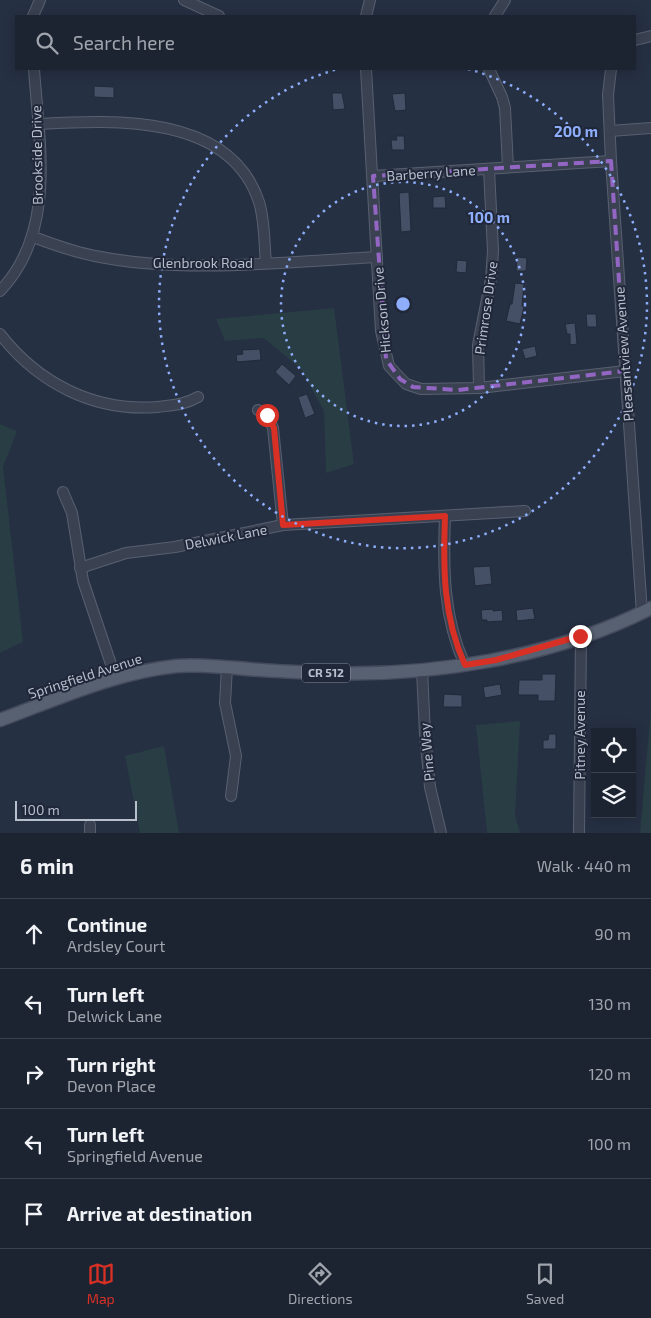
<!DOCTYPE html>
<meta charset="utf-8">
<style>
body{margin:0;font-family:"Exo 2",sans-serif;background:#252c3a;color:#f1f3f6}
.controls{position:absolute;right:15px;bottom:15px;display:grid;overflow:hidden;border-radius:0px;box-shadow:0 2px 12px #0003}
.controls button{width:45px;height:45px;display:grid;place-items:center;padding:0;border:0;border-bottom:1px solid #3a414d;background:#1c2432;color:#f1f3f6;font:25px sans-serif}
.scale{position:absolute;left:15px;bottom:12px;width:122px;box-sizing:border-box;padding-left:5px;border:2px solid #b7becc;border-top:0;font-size:14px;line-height:18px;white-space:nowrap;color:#b7becc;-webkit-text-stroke:4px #1f2738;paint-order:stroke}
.stop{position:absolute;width:15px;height:15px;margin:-11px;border:4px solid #d93025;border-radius:50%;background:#fff}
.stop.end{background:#d93025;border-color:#fff;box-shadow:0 1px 5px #0008}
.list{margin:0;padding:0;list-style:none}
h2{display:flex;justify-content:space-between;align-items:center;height:65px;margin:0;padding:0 20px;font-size:21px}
h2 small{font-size:16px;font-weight:400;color:#a0a4ac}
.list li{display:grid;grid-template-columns:32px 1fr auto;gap:15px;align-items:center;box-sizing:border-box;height:70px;padding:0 20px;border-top:1px solid #3a414d}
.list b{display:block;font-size:19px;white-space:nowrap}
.list p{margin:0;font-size:16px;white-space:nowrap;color:#a0a4ac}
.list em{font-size:16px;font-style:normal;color:#a0a4ac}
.icon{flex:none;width:28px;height:28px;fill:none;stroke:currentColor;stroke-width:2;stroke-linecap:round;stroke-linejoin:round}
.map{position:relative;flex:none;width:651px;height:833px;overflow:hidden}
.search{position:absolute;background:#1c2432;box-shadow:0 2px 12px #0003;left:15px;right:15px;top:15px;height:55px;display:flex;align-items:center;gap:12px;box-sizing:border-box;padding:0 18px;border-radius:0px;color:#a0a4ac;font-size:19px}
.sheet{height:415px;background:#1c2432}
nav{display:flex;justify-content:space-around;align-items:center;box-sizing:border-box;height:70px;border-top:1px solid #3a414d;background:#1c2432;font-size:14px;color:#a0a4ac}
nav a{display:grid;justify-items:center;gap:2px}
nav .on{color:#d93025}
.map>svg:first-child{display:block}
.green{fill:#283e44}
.building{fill:#454f65;stroke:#21293a}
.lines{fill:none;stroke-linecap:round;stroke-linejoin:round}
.minor-casing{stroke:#586070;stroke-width:12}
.major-casing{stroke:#444b5c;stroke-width:15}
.minor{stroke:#3a4252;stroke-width:10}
.major{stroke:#586172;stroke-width:12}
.route{stroke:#d93025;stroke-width:6}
.marked{fill:none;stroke:#9366c4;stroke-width:4;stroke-dasharray:10 6;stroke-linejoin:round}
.ring{fill:none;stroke:#8eaefb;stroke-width:2.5;stroke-dasharray:2.5 5}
.labels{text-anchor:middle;stroke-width:4;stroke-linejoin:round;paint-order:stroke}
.shield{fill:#1f2738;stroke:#8991a0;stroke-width:1}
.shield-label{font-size:12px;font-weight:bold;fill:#b7becc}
.street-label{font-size:14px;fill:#b7becc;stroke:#1f2738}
.centre{fill:#8eaefb;stroke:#1f2738;stroke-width:2.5}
.ring-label{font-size:15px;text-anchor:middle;font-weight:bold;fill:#8eaefb;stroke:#1f2738;stroke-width:4;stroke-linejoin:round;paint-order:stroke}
</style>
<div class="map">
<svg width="651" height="833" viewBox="0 0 651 833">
<rect width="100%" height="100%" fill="#263043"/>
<!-- green -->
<g class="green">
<polygon points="334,308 354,464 326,473 324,411 301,369 264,338 225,341 216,319"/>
<polygon points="0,424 17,431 3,467 23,642 0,653"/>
<polygon points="651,709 651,833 629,833 640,833"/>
<polygon points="520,721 515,815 520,833 487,833 476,725"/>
<polygon points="164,746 179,833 140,833 125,756"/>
</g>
<!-- building -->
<g class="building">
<polygon points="94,86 114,87 114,98 94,97"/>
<polygon points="332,93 342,93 345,109 333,110"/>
<polygon points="405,93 406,110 395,111 392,94"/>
<polygon points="396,136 404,136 405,150 392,150 391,140 397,140"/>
<polygon points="409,192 411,231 401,232 399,193"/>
<polygon points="445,196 446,208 433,208 433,197"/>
<polygon points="517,257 527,258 526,271 516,271"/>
<polygon points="457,260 467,261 466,273 456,272"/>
<polygon points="515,283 524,284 522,306 524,307 520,324 506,321 510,304 512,304"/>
<polygon points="586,314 596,314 597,327 587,327"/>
<polygon points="575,323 577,344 570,345 570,334 567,334 565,324"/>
<polygon points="535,346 537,356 525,359 522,349"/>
<polygon points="260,349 261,360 237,362 236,355 243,354 242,350"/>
<polygon points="282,364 296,376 289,385 275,372"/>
<polygon points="307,394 315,414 305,418 298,397"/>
<polygon points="490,566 492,584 475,586 473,567"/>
<polygon points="533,608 535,619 517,621 516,610"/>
<polygon points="493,609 493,611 502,610 503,621 487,622 487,620 482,620 481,610"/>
<polygon points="542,674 556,674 555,701 538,701 538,695 518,695 519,680 542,680"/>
<polygon points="500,684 502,695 485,698 483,687"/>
<polygon points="444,694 462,695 462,707 443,707"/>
<polygon points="549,734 556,734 556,749 543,749 543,740 548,740"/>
</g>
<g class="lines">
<!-- minor casing -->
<g class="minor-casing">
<g id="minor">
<polyline points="184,0 219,16"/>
<polyline points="33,16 40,0"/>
<polyline points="366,16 370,0"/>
<polyline points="495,16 505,0"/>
<polyline points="635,40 651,36"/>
<polyline points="366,69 381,331 389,366 406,384 421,389 479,388 625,371"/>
<polyline points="489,69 502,97 505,108 508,167"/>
<polyline points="611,69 608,95 611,161 642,613"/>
<path d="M38,124C113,120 230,113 259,202C265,221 264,243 266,263"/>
<polyline points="610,131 651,128"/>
<polyline points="373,176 611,161"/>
<path d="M33,237C53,244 73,252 95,256C183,274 287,262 377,257"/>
<path d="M0,291C57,232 39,143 34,69"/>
<path d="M0,334C38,383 94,412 157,407C173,405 184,405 198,397"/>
<polyline points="479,388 478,345 491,279 493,251 489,169"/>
<polyline points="258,410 267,415 273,428 283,525"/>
<polyline points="63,492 72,513 83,581 116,679"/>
<path d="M445,516C443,568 443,617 465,665"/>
<polyline points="80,568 126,553 175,547 283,525 525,511"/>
<polyline points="227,667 225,703 236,756 231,796"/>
<polyline points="422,670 425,734 430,787 441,833"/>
<polyline points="90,825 90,833"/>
<polyline points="579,833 581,636"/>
</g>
</g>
<!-- major casing -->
<g class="major-casing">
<path id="major" d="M0,720C57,699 116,672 177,666C197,664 217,667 237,668C265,671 292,672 320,673C430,677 553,658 651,608"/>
</g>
<!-- minor -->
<use href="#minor" class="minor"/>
<!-- major -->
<use href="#major" class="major"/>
</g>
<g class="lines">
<!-- route -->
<path class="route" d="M267,415L274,428L283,525L445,516C443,568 443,617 465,665L496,660L580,636"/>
</g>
<!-- marked area -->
<path class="marked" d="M611,161L625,371L458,390L413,387L400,379L386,359L373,176Z"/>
<!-- distance rings -->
<g class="ring">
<circle cx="403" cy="304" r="122"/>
<path d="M468 69A244 244 0 1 1 338 69"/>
</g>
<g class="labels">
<!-- shield labels -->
<rect class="shield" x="302" y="663.5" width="48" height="19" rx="4"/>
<g class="shield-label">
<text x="326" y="677">CR 512</text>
</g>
<!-- street labels -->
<g class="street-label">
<text transform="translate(37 155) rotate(-91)" y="5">Brookside Drive</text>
<text transform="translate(431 173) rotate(-4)" y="5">Barberry Lane</text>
<text x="203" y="268">Glenbrook Road</text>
<text transform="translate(486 308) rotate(-82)" y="5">Primrose Drive</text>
<text transform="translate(382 310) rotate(-95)" y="5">Hickson Drive</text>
<text transform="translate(624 354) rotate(-94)" y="5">Pleasantview Avenue</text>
<text transform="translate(226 537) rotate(-11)" y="5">Delwick Lane</text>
<text transform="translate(85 676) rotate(-18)" y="5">Springfield Avenue</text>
<text transform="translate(580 735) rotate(-90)" y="5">Pitney Avenue</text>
<text transform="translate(427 752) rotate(-95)" y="5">Pine Way</text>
</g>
</g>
<circle cx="403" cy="304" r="8" class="centre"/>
<g class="ring-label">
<text x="576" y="137">200 m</text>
<text x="489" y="223">100 m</text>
</g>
</svg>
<div class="controls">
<button><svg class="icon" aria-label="locate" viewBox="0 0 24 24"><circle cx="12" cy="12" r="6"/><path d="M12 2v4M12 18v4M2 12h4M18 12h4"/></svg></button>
<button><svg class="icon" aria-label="layers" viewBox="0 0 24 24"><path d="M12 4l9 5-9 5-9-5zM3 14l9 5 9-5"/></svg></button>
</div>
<div class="scale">100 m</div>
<div class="stop" style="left:267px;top:415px"></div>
<div class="stop end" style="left:580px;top:636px"></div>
<div class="search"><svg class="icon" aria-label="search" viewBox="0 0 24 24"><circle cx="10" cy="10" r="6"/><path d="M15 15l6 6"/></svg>Search here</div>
</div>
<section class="sheet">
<h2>6 min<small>Walk · 440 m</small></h2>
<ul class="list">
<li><svg class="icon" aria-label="ahead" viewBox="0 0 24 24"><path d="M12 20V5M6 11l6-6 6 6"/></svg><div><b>Continue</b><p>Ardsley Court</p></div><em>90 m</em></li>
<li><svg class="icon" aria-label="left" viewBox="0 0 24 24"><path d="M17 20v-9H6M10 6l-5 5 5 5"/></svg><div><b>Turn left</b><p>Delwick Lane</p></div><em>130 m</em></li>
<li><svg class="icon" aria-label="right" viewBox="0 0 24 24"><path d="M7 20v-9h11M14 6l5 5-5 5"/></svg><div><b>Turn right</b><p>Devon Place</p></div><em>120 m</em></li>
<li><svg class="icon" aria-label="left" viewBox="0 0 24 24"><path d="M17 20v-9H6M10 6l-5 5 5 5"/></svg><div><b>Turn left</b><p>Springfield Avenue</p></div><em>100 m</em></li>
<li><svg class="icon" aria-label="arrive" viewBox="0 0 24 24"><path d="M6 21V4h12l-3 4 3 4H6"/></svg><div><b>Arrive at destination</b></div></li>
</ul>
</section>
<nav>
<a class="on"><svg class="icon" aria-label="map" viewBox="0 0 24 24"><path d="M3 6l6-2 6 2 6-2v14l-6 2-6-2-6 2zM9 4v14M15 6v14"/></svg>Map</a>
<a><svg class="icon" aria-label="directions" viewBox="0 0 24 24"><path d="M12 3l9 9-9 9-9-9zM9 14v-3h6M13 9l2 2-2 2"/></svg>Directions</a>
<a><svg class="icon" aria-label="saved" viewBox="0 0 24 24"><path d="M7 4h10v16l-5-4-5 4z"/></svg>Saved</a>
</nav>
